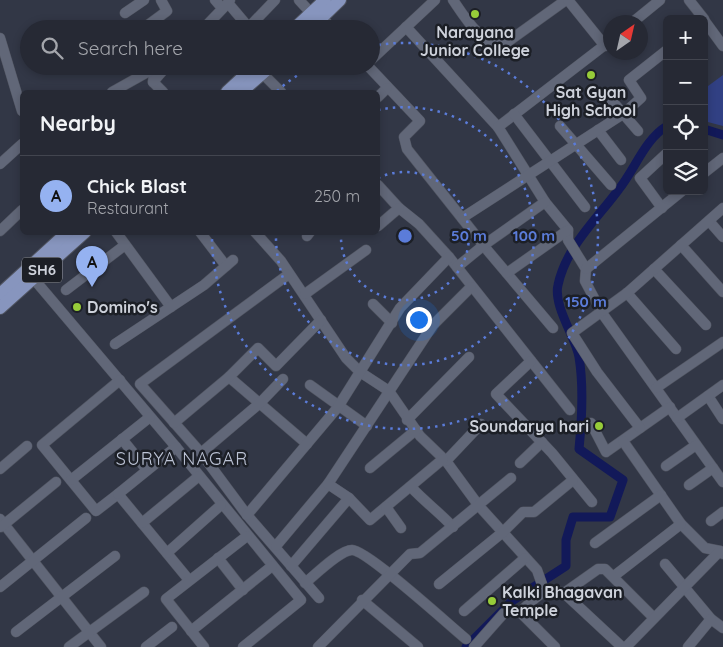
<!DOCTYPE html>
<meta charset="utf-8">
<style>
body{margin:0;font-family:Quicksand,sans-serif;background:#323540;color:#f1f3f6}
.controls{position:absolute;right:15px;top:15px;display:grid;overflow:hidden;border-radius:8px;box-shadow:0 2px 8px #0003}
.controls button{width:45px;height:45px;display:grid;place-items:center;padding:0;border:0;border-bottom:1px solid #42454f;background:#262934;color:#f1f3f6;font:25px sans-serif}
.compass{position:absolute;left:603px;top:15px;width:45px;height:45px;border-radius:50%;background:#262934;box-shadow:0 2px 8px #0003;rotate:34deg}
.you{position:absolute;left:418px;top:319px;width:18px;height:18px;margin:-12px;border:4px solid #fff;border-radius:50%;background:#1a73e8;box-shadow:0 0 0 8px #1a73e833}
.badge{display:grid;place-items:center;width:32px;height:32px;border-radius:50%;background:#95b2f1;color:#111;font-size:16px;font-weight:700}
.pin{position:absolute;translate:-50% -41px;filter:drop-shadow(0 1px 2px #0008)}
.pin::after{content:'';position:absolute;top:26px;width:18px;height:15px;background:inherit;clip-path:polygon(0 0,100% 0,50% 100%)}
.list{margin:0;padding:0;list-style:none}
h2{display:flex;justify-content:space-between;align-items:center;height:65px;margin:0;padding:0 20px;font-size:21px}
h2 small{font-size:16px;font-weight:400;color:#a4a6ac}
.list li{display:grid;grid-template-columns:32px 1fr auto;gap:15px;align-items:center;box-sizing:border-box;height:80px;padding:0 20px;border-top:1px solid #42454f}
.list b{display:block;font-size:19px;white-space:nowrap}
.list p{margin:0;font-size:16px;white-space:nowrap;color:#a4a6ac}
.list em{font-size:16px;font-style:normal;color:#a4a6ac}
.icon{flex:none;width:28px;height:28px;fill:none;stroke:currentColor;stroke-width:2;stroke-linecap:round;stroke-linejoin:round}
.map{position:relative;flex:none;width:723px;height:647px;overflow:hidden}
.search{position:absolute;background:#262934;box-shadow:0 2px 8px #0003;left:20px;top:20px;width:360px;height:55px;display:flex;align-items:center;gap:12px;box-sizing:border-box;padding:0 18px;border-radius:28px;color:#a4a6ac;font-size:19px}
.panel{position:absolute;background:#262934;box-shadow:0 2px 8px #0003;left:20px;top:90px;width:360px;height:145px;border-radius:8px}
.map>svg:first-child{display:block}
.green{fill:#314083}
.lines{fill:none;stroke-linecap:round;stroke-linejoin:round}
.canal{stroke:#121959;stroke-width:9}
.minor-casing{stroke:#505460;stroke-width:11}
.primary-casing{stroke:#505460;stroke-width:14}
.minor{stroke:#616778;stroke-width:10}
.primary{stroke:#8795be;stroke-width:12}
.ring{fill:none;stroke:#5b7cd9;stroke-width:2.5;stroke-dasharray:2.5 5}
.poi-dot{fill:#97cc39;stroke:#1c1f26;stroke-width:2}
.labels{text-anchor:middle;stroke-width:5;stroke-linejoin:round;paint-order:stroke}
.shield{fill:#1c1f26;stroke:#999ca5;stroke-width:1}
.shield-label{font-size:15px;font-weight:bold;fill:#ced2db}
.poi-label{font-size:16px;font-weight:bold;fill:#ced2db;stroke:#1c1f26}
.neighbourhood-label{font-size:18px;letter-spacing:1px;fill:#bcc3d5;stroke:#1c1f26}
.centre{fill:#5b7cd9;stroke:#1c1f26;stroke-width:2.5}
.ring-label{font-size:15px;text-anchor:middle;font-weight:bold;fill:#5b7cd9;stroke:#1c1f26;stroke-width:5;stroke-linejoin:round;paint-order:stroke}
</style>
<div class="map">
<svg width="723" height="647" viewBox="0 0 723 647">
<rect width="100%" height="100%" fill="#323746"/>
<!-- green -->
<polygon class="green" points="723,75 723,126 704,121 704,89"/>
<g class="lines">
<!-- canal -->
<g class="canal">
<polyline points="704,129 723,135"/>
<path d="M466,647L512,601L566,566V540L573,517H610L623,480L579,449C582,419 584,387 579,357C576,338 553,306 558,285C566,247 597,219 619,189C635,169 645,139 667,126"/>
</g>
<!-- minor casing -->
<g class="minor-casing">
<g id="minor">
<polyline points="215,0 222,8"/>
<polyline points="230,0 228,3 250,29"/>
<polyline points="299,0 311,13"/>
<path d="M453,0C464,16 483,49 506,43L566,0"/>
<polyline points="568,0 605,46"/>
<polyline points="689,0 704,19"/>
<polyline points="125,13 144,0"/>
<polyline points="322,17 332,29"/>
<polyline points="704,20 723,46"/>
<polyline points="633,22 660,0"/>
<polyline points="250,26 275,0"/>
<polyline points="406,27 498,127"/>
<polyline points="148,29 148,25 167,11 161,0"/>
<polyline points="203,29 228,3"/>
<polyline points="0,38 22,111"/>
<polyline points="610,41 498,127 545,202 568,230 568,240 586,269 585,281 602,313 723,482"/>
<polyline points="371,60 435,0"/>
<polyline points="155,66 153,82 163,92"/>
<polyline points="368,66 420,121 404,137 407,149 488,251 553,328"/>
<polyline points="263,74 281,92"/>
<polyline points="153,82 167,66"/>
<polyline points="112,92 153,69"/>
<polyline points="607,95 638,131"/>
<polyline points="378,97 387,88"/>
<polyline points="514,114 585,207"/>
<polyline points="560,126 611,185"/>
<polyline points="598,130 621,160"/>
<polyline points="0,164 22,144"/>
<polyline points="704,173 723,158"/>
<polyline points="378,185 399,208 419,224 449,257 570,410"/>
<polyline points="662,208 640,178 667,153"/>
<polyline points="462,218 623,114 641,98 629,80 667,50"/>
<polyline points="709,221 723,237"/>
<polyline points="378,226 399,208"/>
<polyline points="0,231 22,210"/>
<polyline points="116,232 171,307"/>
<polyline points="200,232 226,266"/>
<polyline points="255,232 281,261 346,358 360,372 389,391 420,436 446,461 479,506 537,570 544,590"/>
<polyline points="307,236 310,232"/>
<polyline points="681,245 723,292"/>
<polyline points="457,267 484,245 545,202"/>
<polyline points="586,269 682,191"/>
<polyline points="654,269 706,325"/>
<polyline points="507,273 568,230"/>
<polyline points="289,274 140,384 201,453 247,515 319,598"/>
<polyline points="33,278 176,447 301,600 243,647"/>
<polyline points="66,290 125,245"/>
<polyline points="627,293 676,349"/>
<polyline points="305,294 366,250"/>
<polyline points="373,304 392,323"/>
<polyline points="115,344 204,285 233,260"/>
<polyline points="531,361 496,394 552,453 592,502"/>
<polyline points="229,377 307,444"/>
<polyline points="120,380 42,445 96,511 118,494 189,580"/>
<polyline points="310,385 367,426"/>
<polyline points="656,388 723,342"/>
<polyline points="708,396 723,419"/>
<polyline points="677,418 723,385"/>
<polyline points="407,420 469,357"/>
<polyline points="174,423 229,377 258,348 276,366 321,320"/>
<polyline points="591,423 606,452 670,407"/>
<polyline points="640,428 597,372 572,333 627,293 723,208"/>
<polyline points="122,439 147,470"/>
<polyline points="623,441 681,524 705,548 720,551 723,554"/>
<polyline points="201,453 260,403 283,379"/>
<polyline points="446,461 481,424"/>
<polyline points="520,463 542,442"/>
<polyline points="666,466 696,445"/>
<polyline points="370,468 416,430"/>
<polyline points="0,469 27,446"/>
<polyline points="71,480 150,417"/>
<polyline points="689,485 713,468"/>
<path d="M411,487C425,502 439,512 453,527"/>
<polyline points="118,494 176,447"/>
<polyline points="349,498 370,520 443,459"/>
<polyline points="386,507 401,528"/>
<polyline points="247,515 338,407 400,308 449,257"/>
<polyline points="0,519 101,647"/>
<polyline points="711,521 723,512"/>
<polyline points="142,523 199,476"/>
<polyline points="1,527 56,482"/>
<polyline points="595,543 661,495"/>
<polyline points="276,546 328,484 433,325 471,287"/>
<polyline points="167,553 221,505"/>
<polyline points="218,558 243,590"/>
<polyline points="665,564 711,619 723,628"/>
<polyline points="291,566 349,498 328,484"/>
<polyline points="614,576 681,524"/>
<path d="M305,583C315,575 340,550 352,550C367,550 449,625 466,639"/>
<polyline points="439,584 503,532 523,512 534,512 573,480"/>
<polyline points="0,587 86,518"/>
<polyline points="564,593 598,569 605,569 653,617"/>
<polyline points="362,600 418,647"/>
<polyline points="464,611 525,558"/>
<path d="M520,612C534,600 544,584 564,593L622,647"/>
<polyline points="191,631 272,566"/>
<polyline points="16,632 115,556"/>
<polyline points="69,647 144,592"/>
<polyline points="146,647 172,627"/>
<polyline points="204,647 166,599 247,536"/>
<polyline points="318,647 410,554 420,553 511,478"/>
<polyline points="474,647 504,613 511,610 520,612 555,647"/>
<polyline points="626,647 720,551"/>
<polyline points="688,647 711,619"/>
</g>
</g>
<!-- primary casing -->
<g class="primary-casing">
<g id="primary">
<polyline points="294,29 325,0"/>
<polyline points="310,29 340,0"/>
<polyline points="227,92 255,66"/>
<polyline points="241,92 271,66"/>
<polyline points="0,294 68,232"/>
<polyline points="0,308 85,232"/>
</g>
</g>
<!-- minor -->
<use href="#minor" class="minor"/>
<!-- primary -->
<use href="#primary" class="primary"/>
</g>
<!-- distance rings -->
<g class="ring">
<path d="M378 178A64 64 0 1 1 341 233"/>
<path d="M378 110A129 129 0 1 1 276 233"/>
<path d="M277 91A193 193 0 0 1 313 66M371 46A193 193 0 1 1 212 233"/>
</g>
<!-- markers -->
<g class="poi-dot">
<circle cx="475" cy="14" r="5"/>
<circle cx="591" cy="75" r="5"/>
<circle cx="77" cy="307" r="5"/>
<circle cx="599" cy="426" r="5"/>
<circle cx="492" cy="601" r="5"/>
</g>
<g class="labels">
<!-- shield labels -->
<rect class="shield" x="22" y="257.5" width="40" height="25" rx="4"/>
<g class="shield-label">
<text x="42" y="275">SH6</text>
</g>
<!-- poi labels -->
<g class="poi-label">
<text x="475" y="38">Narayana<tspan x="475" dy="18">Junior College</tspan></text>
<text x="591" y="98">Sat Gyan<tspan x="591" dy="18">High School</tspan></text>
<text x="87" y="313" text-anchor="start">Domino's</text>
<text x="589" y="432" text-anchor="end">Soundarya hari</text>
<text x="502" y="598" text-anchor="start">Kalki Bhagavan<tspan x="502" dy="18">Temple</tspan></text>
</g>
<!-- neighbourhood labels -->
<g class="neighbourhood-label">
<text x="182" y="465">SURYA NAGAR</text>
</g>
</g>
<circle cx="405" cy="236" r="8" class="centre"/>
<g class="ring-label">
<text x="469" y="241">50 m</text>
<text x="534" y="241">100 m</text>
<text x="586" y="307">150 m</text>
</g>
</svg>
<div class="controls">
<button>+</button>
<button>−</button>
<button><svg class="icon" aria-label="locate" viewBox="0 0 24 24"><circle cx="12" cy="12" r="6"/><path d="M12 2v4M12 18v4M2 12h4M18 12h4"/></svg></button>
<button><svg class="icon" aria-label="layers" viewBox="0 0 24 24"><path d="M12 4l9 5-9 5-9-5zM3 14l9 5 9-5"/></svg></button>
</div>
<svg class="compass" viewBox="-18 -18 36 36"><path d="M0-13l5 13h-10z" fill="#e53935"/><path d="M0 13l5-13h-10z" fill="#a4a6ac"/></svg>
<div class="you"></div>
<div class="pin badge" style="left:92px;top:287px">A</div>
<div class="search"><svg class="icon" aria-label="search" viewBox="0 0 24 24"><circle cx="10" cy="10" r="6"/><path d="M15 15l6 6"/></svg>Search here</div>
<section class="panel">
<h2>Nearby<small></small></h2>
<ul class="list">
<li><span class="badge">A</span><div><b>Chick Blast</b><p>Restaurant</p></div><em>250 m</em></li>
</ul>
</section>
</div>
